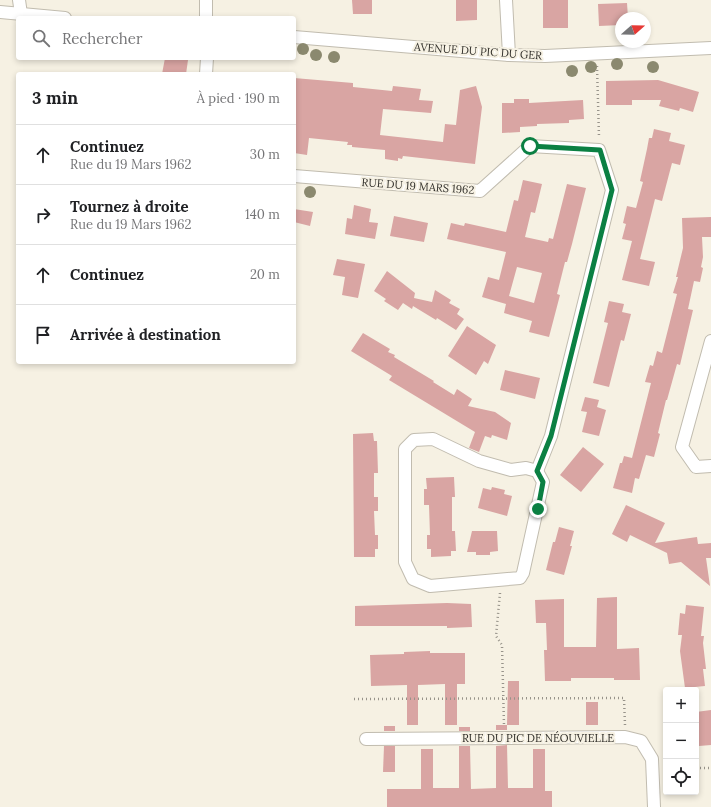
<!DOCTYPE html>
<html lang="fr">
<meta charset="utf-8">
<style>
body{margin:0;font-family:Lora,serif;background:#f2f2f2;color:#202124}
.controls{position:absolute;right:12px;bottom:12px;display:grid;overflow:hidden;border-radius:4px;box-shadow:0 2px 6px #0003}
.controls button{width:36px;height:36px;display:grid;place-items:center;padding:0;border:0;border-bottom:1px solid #e0e0e0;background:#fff;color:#202124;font:20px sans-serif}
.compass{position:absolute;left:615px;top:12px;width:36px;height:36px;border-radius:50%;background:#fff;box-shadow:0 2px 6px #0003;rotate:70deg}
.stop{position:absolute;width:12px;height:12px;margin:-9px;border:3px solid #0b8043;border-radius:50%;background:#fff}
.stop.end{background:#0b8043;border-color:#fff;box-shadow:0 1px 4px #0008}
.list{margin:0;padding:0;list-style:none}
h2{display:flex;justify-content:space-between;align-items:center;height:52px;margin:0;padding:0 16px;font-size:17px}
h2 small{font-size:13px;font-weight:400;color:#757577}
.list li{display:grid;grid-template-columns:26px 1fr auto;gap:12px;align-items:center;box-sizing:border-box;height:60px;padding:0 16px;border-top:1px solid #e0e0e0}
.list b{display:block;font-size:15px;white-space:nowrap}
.list p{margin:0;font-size:13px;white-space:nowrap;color:#757577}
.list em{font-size:13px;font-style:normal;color:#757577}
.icon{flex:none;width:22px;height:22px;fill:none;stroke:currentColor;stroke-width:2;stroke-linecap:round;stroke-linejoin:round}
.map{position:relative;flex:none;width:711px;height:807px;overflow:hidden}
.search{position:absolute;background:#fff;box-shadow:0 2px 6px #0003;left:16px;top:16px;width:280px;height:44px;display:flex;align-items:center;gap:10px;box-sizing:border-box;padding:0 14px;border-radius:4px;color:#757577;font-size:15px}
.panel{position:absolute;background:#fff;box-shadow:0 2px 6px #0003;left:16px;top:72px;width:280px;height:292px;border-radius:4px}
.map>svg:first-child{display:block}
.building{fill:#d9a5a3;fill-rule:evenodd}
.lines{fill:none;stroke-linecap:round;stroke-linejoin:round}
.street-casing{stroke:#c1bcaf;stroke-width:14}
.path{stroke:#97938a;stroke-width:2.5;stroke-dasharray:1 3;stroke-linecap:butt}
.street{stroke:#fff;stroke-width:12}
.tree{fill:#8b896f}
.route{stroke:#0b8043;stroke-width:5}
.labels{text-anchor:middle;stroke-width:4;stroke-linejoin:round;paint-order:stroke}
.street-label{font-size:11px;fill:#32302b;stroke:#f6f1e3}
</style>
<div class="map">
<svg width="711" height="807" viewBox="0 0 711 807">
<rect width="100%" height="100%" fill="#f6f1e3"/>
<!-- building -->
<g class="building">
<polygon points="352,0 372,0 372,14 353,14"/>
<polygon points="456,0 477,0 477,20 456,21"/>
<rect x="543" y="0" width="25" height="28"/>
<polygon points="627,3 628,18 621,18 621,25 599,26 598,4"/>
<polygon points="165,58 181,58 188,60 186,74 162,74"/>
<polygon points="294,78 353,83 353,87 392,91 393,86 421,89 419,100 433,101 431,113 383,109 380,135 443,142 445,124 456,125 460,90 476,86 482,107 475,164 403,156 402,159 398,158 398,161 385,159 385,150 352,147 352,145 347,145 348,142 309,138 307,155 294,153"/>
<polygon points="658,80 699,92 693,112 680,108 679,111 659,106 661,100 632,100 632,105 606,105 606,81"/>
<polygon points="514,99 529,99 529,103 583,100 584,119 569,120 569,123 537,124 537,126 520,127 520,132 502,133 502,103 514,103"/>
<polygon points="654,129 671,133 669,141 685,145 680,165 672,163 662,201 655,199 640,259 655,262 649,286 622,280 632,241 622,239 626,224 623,223 627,206 636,208 643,182 640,181 647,149 649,138 652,138"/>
<path d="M523,180L542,184L535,213L531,212L525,237L548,242L549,238L553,239L567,184L586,188L572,244L567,262H565L557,294L560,295L549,337L529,332L532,321L504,313L506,304L482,297L488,277L499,280L506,252L447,239L451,223L464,226L465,223L506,232L514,200L518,201ZM517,267L542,273L534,303L509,296Z"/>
<polygon points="354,205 371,209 369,222 378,223 375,239 345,234 347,218 352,219"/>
<polygon points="294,209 313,212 310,226 294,222"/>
<polygon points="394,216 428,223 424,242 390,236"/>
<polygon points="711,217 711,237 702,237 703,257 701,267 703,268 700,282 694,281 688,309 693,310 680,365 677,364 667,400 666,400 658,433 660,434 654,457 646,455 639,479 635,478 632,493 613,488 620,463 622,463 624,456 632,458 651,383 645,382 650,365 653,366 657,351 662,353 677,294 673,293 678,277 676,277 683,248 682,218"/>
<polygon points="337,259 365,264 358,298 342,295 345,277 333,275"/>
<polygon points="387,271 415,293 414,298 432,302 435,290 451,300 449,303 460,309 457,314 464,319 456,330 437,318 436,320 413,306 412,309 403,303 398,310 384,301 386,299 374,291"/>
<polygon points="609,301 624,304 622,312 631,314 624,341 621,340 609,387 593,383 608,323 604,322"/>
<polygon points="467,326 496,345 488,364 484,361 476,375 448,356"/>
<polygon points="363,333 390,349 388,352 395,355 394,357 434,381 433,382 454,395 457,389 472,399 468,406 495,412 511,423 507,440 492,435 491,438 485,436 479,452 469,448 475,432 389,380 392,376 351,351"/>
<polygon points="505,370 540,378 535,399 500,390"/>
<polygon points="585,397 599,400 597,407 606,410 599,436 582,432 587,412 581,411"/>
<polygon points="373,433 374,441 377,441 378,473 374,473 374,497 378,497 378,511 374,511 375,535 378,535 378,549 375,549 375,557 354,557 353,434"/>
<polygon points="583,447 604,464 581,492 560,475"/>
<polygon points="454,477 455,497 452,497 452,531 455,531 456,551 451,551 451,556 431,557 431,549 427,549 427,535 430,535 429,505 424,505 424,489 427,489 426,478"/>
<polygon points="492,487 505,490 504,494 512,496 507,516 478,508 483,488 491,490"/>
<polygon points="626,505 665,523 655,543 697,537 698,544 711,543 711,558 706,558 710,586 681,562 669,564 667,553 630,535 627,542 612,534"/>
<polygon points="559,527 574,531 570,546 572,546 564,575 546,570 553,542 555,542"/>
<polygon points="472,531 497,531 498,551 490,552 490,555 476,555 476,552 467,552"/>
<polygon points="617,597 617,649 639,648 640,680 614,680 614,678 571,678 571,681 545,681 544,650 547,650 546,623 536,623 535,600 564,599 564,647 596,647 597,598"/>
<polygon points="447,603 471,604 472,627 447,628 447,626 355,626 355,606"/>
<polygon points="686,605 704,607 701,636 704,636 703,643 706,669 703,669 705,686 685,688 680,651 682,635 678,635 680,613 685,614"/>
<polygon points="430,651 430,653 465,653 465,684 457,684 457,725 445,725 445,684 418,685 418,725 407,725 407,685 371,686 370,655 404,654 404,652"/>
<polygon points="508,681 519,681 519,725 507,725"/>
<rect x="586" y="702" width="12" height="23"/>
<polygon points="711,710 711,745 699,746 696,712"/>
<rect x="496" y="725" width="11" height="5"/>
<rect x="384" y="726" width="11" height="5"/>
<rect x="459" y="727" width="11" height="4"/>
<polygon points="507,745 508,788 533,788 533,749 545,749 545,791 552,791 552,807 387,807 387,789 421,789 421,749 433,749 433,788 459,788 459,746 470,746 471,789 496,788 496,746"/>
<polygon points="384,746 395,746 395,772 383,772"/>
</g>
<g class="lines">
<!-- street casing -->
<g class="street-casing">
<g id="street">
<polyline points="19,0 21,14"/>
<polyline points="206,0 206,18"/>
<polyline points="506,0 509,55"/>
<polyline points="0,12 65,18"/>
<polyline points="294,37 509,55 545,56 711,48"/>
<polyline points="206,74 207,58"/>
<polyline points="294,176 480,191 530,146 599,150 612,190 551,436 537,471"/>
<polyline points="711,341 682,447 696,467 711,466"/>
<polygon points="433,439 479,461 511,470 526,468 537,471 543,482 523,573 520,578 430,586 413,579 405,562 405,449 414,440"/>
<polyline points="366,739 625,737 641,741 652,759 654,807"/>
</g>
</g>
<!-- path -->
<g class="path">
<polyline points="597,66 599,137"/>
<polyline points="500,593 496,636 502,645 504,725"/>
<polyline points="354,699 624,698 625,725"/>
<polyline points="696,768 711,768"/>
</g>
<!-- street -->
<use href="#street" class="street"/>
</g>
<!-- trees -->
<g class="tree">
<circle cx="303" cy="49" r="6"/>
<circle cx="316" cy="55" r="6"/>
<circle cx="334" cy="57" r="6"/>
<circle cx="617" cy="64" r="6"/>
<circle cx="591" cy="67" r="6"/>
<circle cx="653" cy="67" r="6"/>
<circle cx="572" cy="71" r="6"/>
<circle cx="310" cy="192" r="6"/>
</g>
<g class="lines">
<!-- route -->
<polyline class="route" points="530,146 600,150 612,190 551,436 537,471 543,482 538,509"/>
</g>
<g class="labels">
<!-- street labels -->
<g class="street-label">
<text transform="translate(478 51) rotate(4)" y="4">AVENUE DU PIC DU GER</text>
<text transform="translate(418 186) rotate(4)" y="4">RUE DU 19 MARS 1962</text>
<text x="538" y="742">RUE DU PIC DE NÉOUVIELLE</text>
</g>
</g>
</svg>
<div class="controls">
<button>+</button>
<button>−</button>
<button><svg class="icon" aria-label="locate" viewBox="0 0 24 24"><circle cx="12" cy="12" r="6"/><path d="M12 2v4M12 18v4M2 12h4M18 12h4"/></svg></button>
</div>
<svg class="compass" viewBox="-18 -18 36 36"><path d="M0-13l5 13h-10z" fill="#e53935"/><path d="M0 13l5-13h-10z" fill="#757577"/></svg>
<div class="stop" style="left:530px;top:146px"></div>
<div class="stop end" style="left:538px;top:509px"></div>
<div class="search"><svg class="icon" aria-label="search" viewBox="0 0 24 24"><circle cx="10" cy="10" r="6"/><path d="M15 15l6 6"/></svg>Rechercher</div>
<section class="panel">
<h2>3 min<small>À pied · 190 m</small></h2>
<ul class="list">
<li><svg class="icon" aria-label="ahead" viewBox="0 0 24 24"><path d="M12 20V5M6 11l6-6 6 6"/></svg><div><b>Continuez</b><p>Rue du 19 Mars 1962</p></div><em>30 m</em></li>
<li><svg class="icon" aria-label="right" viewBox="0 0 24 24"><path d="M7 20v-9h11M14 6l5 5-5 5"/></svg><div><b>Tournez à droite</b><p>Rue du 19 Mars 1962</p></div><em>140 m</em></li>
<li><svg class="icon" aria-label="ahead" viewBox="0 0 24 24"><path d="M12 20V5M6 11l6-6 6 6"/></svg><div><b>Continuez</b></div><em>20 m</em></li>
<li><svg class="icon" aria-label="arrive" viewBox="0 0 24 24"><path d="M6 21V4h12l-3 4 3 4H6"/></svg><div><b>Arrivée à destination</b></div></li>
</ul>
</section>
</div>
